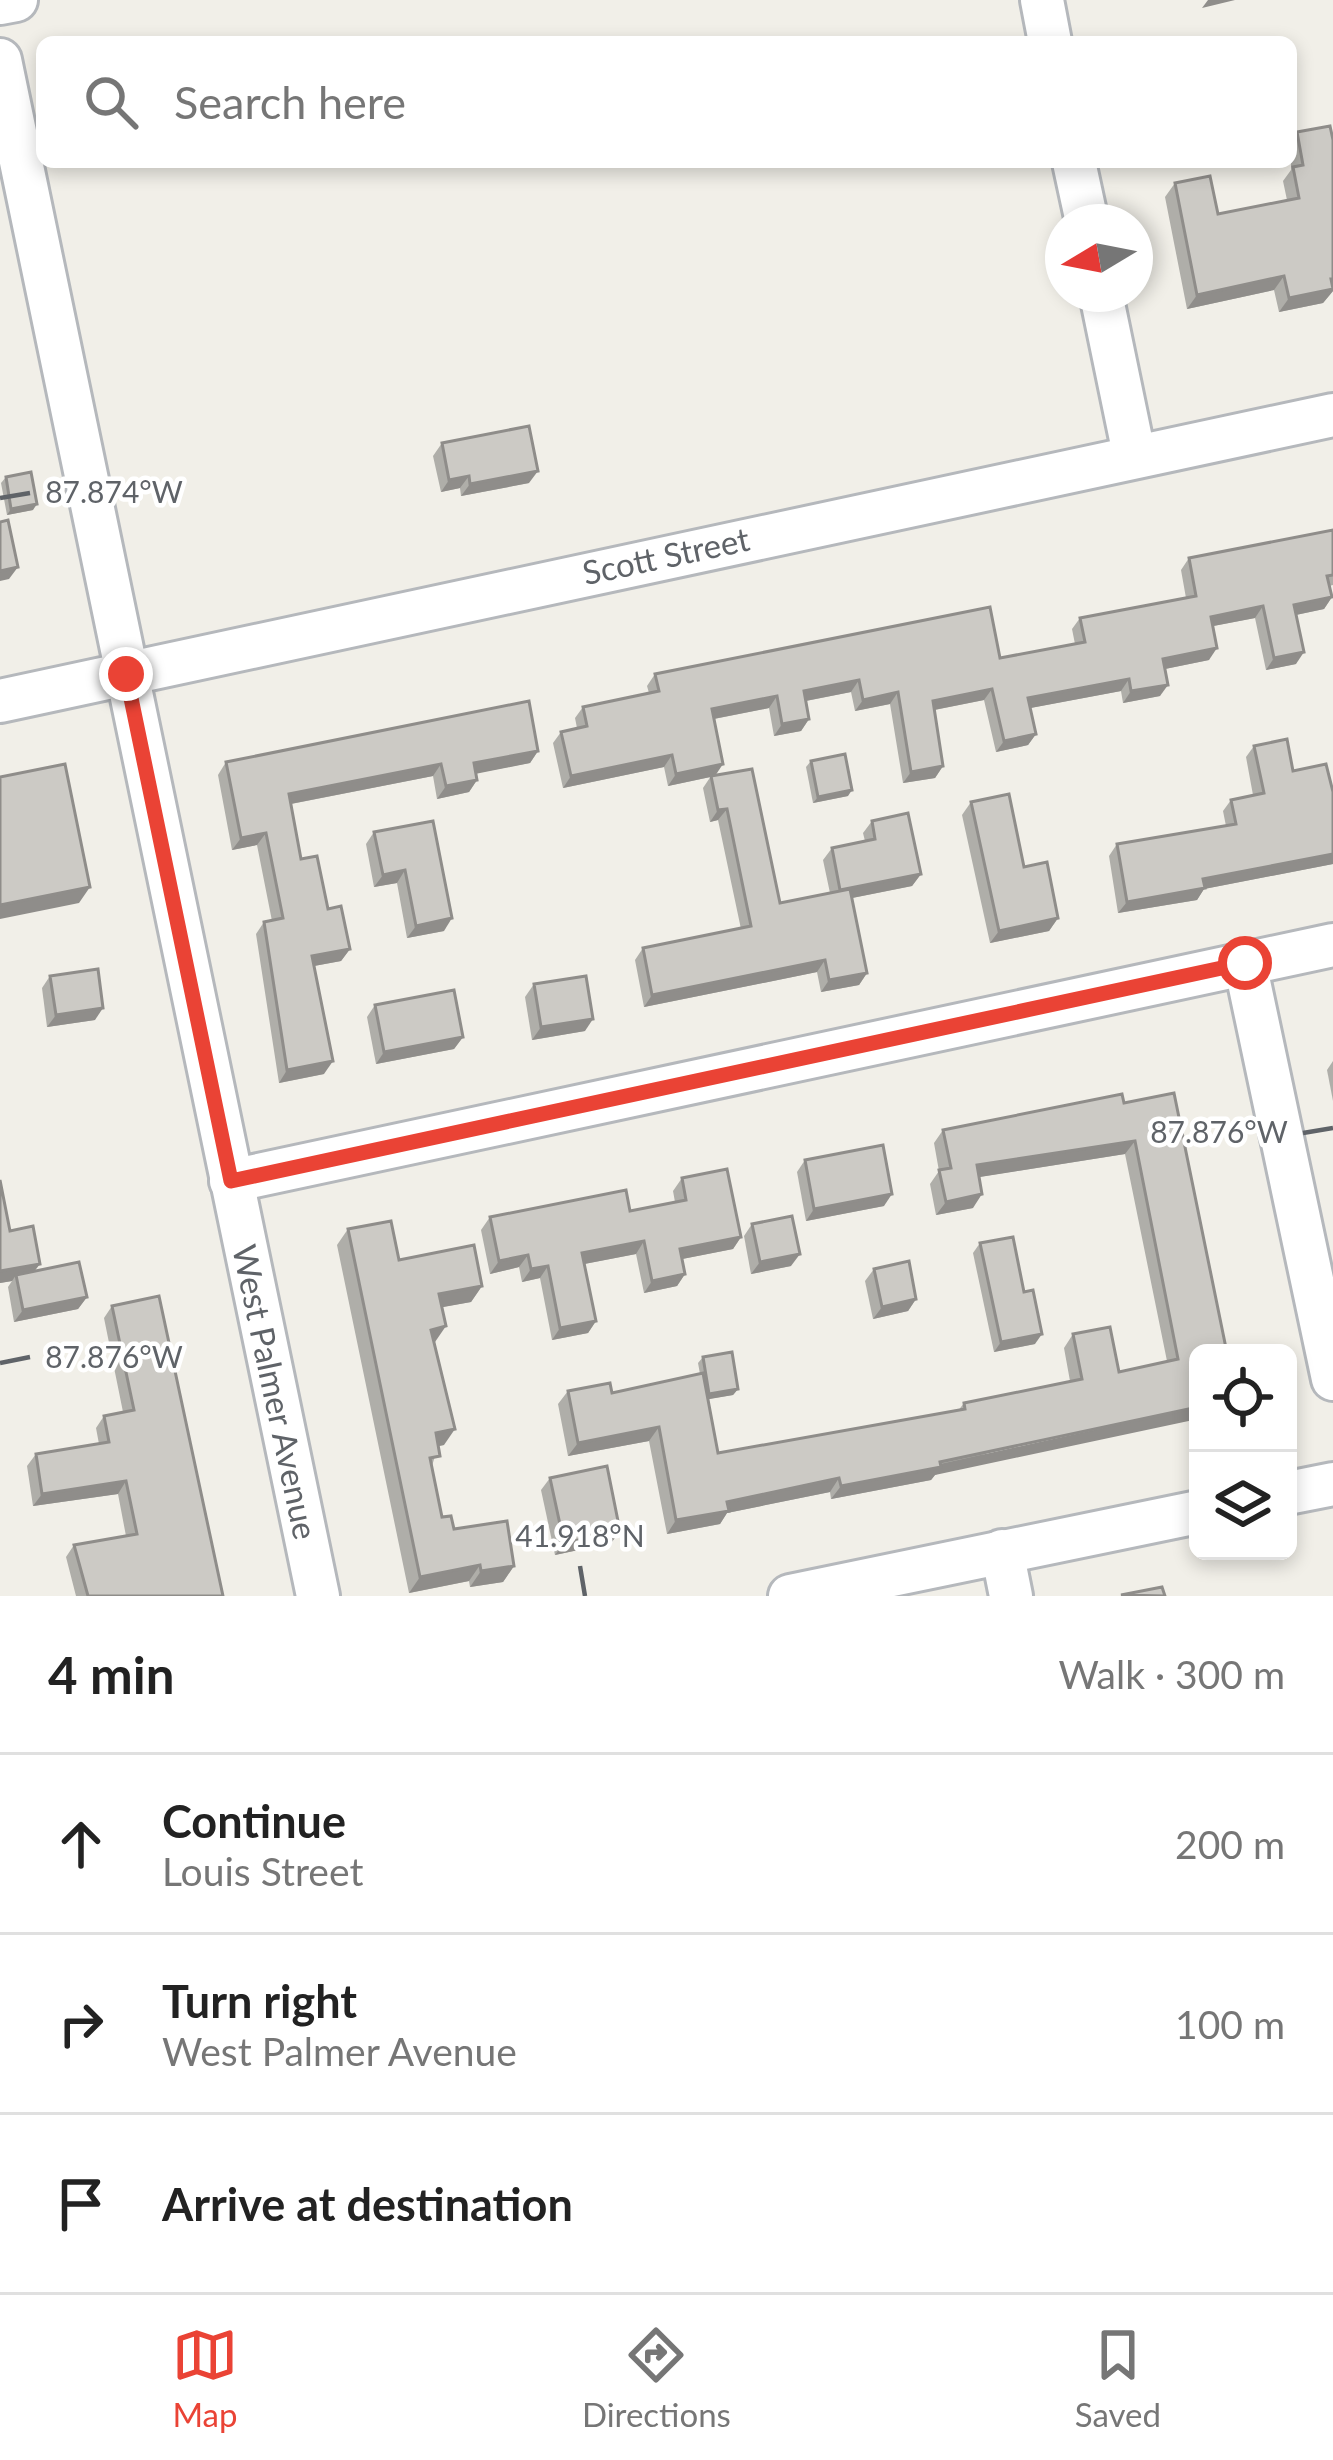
<!DOCTYPE html>
<meta charset="utf-8">
<style>
body{margin:0;font-family:Lato,sans-serif;background:#f6f6f6;color:#222}
.controls{position:absolute;right:36px;bottom:36px;display:grid;overflow:hidden;border-radius:18px;box-shadow:0 6px 18px #0003}
.controls button{width:108px;height:108px;display:grid;place-items:center;padding:0;border:0;border-bottom:3px solid #e0e0e0;background:#fff;color:#222;font:60px sans-serif}
.compass{position:absolute;left:1045px;top:204px;width:108px;height:108px;border-radius:50%;background:#fff;box-shadow:0 6px 18px #0003;rotate:260deg}
.stop{position:absolute;width:36px;height:36px;margin:-27px;border:9px solid #ea4335;border-radius:50%;background:#fff}
.stop.end{background:#ea4335;border-color:#fff;box-shadow:0 3px 12px #0008}
.list{margin:0;padding:0;list-style:none}
h2{display:flex;justify-content:space-between;align-items:center;height:156px;margin:0;padding:0 48px;font-size:51px}
h2 small{font-size:39px;font-weight:400;color:#767676}
.list li{display:grid;grid-template-columns:78px 1fr auto;gap:36px;align-items:center;box-sizing:border-box;height:180px;padding:0 48px;border-top:3px solid #e0e0e0}
.list b{display:block;font-size:45px;white-space:nowrap}
.list p{margin:0;font-size:39px;white-space:nowrap;color:#767676}
.list em{font-size:39px;font-style:normal;color:#767676}
.icon{flex:none;width:66px;height:66px;fill:none;stroke:currentColor;stroke-width:2;stroke-linecap:round;stroke-linejoin:round}
.map{position:relative;flex:none;width:1333px;height:1596px;overflow:hidden}
.search{position:absolute;background:#fff;box-shadow:0 6px 18px #0003;left:36px;right:36px;top:36px;height:132px;display:flex;align-items:center;gap:30px;box-sizing:border-box;padding:0 42px;border-radius:18px;color:#767676;font-size:45px}
.sheet{height:696px;background:#fff}
nav{display:flex;justify-content:space-around;align-items:center;box-sizing:border-box;height:168px;border-top:3px solid #e0e0e0;background:#fff;font-size:33px;color:#767676}
nav a{display:grid;justify-items:center;gap:6px}
nav .on{color:#ea4335}
.map>svg:first-child{display:block}
.lines{fill:none;stroke-linecap:round;stroke-linejoin:round}
.minor-casing{stroke:#b5b8bc;stroke-width:48}
.minor{stroke:#fff;stroke-width:42}
.wall{fill:#afaea9}
.shaded-wall{fill:#8f8d8a}
.building{fill:#cccac5;stroke:#8f8d8a;stroke-width:3}
.route{stroke:#ea4335;stroke-width:15}
.ticks{fill:none;stroke:#5f6368;stroke-width:4.5}
.labels{text-anchor:middle;stroke-width:9;stroke-linejoin:round;paint-order:stroke}
.street-label{font-size:33px;fill:#5f6368;stroke:#fff}
.ticks-label{font-size:30px;text-anchor:middle;fill:#5f6368;stroke:#fff;stroke-width:9;stroke-linejoin:round;paint-order:stroke}
</style>
<div class="map">
<svg width="1333" height="1596" viewBox="0 0 1333 1596">
<rect width="100%" height="100%" fill="#f1efe8"/>
<g class="lines">
<!-- minor casing -->
<g class="minor-casing">
<g id="minor">
<polyline points="1042,0 1050,42"/>
<polyline points="0,3 16,0"/>
<polyline points="0,60 318,1596"/>
<polyline points="1074,162 1087,222"/>
<polyline points="1101,294 1134,454"/>
<polyline points="0,701 1333,415"/>
<polyline points="1245,963 1333,1379"/>
<polyline points="231,1181 1333,945"/>
<polyline points="1288,1493 1333,1484"/>
<polyline points="1002,1551 1011,1596"/>
<polyline points="790,1596 1198,1512"/>
</g>
</g>
<!-- minor -->
<use href="#minor" class="minor"/>
</g>
<!-- wall -->
<g class="wall">
<polygon points="1297,132 1333,140 1333,291 1323,303 1279,312 1274,290 1187,309 1165,197 1175,183 1218,214 1287,200 1283,181 1291,170 1291,140"/>
<polygon points="442,443 529,483 461,496 460,488 441,492 433,456"/>
<polygon points="6,477 33,510 7,515 1,483"/>
<polygon points="1333,530 1333,585 1329,586 1332,597 1324,609 1296,615 1296,664 1266,670 1255,618 1213,626 1209,660 1165,669 1160,696 1123,703 1121,691 1030,708 1036,734 1028,745 996,752 984,700 934,710 943,766 935,778 903,783 890,704 855,711 851,692 806,701 809,719 801,731 774,736 769,708 714,719 715,776 668,786 664,767 563,788 553,743 561,732 577,728 575,718 583,707 649,693 647,686 655,674 1000,658 1075,644 1072,629 1080,618 1186,598 1181,570 1189,558"/>
<polygon points="1254,746 1293,771 1333,792 1333,864 1204,889 1197,900 1118,913 1109,856 1117,844 1226,826 1223,811 1231,800 1253,795 1246,757"/>
<polygon points="538,751 530,763 476,773 477,780 469,792 437,799 433,776 291,804 301,859 350,949 341,961 314,966 324,1074 279,1083 256,934 264,922 272,921 257,845 232,850 218,775 226,762"/>
<polygon points="811,761 848,796 813,803 806,767"/>
<polygon points="711,776 780,903 830,893 823,860 832,848 865,841 863,833 872,821 921,874 912,886 852,898 867,973 859,985 821,992 817,972 644,1007 635,960 643,948 741,929 718,820 710,822 703,788"/>
<polygon points="971,802 1024,867 1058,918 1049,931 990,943 962,815"/>
<polygon points="433,821 444,931 407,938 397,883 374,887 366,844 374,832"/>
<polygon points="50,976 95,1020 47,1027 42,988"/>
<polygon points="534,984 585,1031 532,1040 525,997"/>
<polygon points="375,1005 463,1037 454,1049 376,1064 367,1017"/>
<polygon points="1333,1061 1333,1101 1327,1070"/>
<polygon points="1124,1103 1227,1353 935,1475 931,1480 831,1499 830,1492 727,1513 720,1524 667,1534 649,1441 568,1456 558,1404 568,1391 612,1393 700,1374 698,1363 703,1357 738,1389 733,1395 708,1399 718,1453 958,1411 964,1403 1070,1381 1064,1348 1073,1334 1119,1372 1167,1361 1125,1154 979,1177 973,1208 936,1215 930,1184 939,1171 934,1143 943,1130"/>
<polygon points="805,1160 884,1206 806,1221 797,1172"/>
<polygon points="682,1178 741,1237 733,1249 682,1259 685,1274 677,1286 644,1293 636,1254 584,1264 596,1321 588,1333 552,1340 540,1278 522,1282 519,1267 490,1274 481,1230 490,1217 630,1211 675,1202 673,1191"/>
<polygon points="0,1180 10,1231 34,1271 87,1297 78,1309 14,1322 8,1287 12,1281 0,1283"/>
<polygon points="752,1224 791,1266 751,1274 744,1236"/>
<polygon points="348,1229 399,1260 482,1286 471,1302 442,1307 434,1342 444,1445 438,1446 432,1466 442,1517 454,1529 514,1566 503,1582 470,1587 469,1581 409,1593 337,1245"/>
<polygon points="980,1243 1035,1344 994,1352 973,1253"/>
<polygon points="874,1269 916,1299 908,1311 873,1319 865,1281"/>
<polygon points="112,1306 223,1596 76,1596 66,1557 74,1545 126,1536 118,1494 33,1506 27,1466 36,1454 99,1444 96,1428 104,1416 123,1412 104,1318"/>
<polygon points="550,1478 620,1531 611,1543 555,1555 541,1490"/>
</g>
<!-- shaded-wall -->
<g class="shaded-wall">
<polygon points="1208,0 1235,0 1202,8"/>
<polygon points="1284,276 1274,290 1187,309 1197,295"/>
<polygon points="1333,279 1333,291 1323,303 1279,312 1289,298"/>
<polygon points="538,471 529,483 461,496 470,484"/>
<polygon points="469,476 460,488 441,492 449,480"/>
<polygon points="37,504 33,510 7,515 11,509"/>
<polygon points="18,567 9,579 0,581 0,571"/>
<polygon points="1332,597 1324,609 1286,617 1294,605"/>
<polygon points="1263,606 1255,618 1203,628 1211,617"/>
<polygon points="1217,648 1209,660 1155,671 1163,659"/>
<polygon points="1304,652 1296,664 1266,670 1274,658"/>
<polygon points="1129,679 1121,691 1020,710 1028,698"/>
<polygon points="859,680 851,692 795,703 804,691"/>
<polygon points="1168,685 1160,696 1123,703 1131,691"/>
<polygon points="992,689 984,700 924,712 933,701"/>
<polygon points="898,692 890,704 855,711 863,700"/>
<polygon points="777,696 769,708 703,721 712,709"/>
<polygon points="809,719 801,731 774,736 782,724"/>
<polygon points="1036,734 1028,745 996,752 1004,741"/>
<polygon points="538,751 530,763 465,776 474,763"/>
<polygon points="672,755 664,767 563,788 571,776"/>
<polygon points="441,764 433,776 280,806 289,794"/>
<polygon points="723,764 715,776 668,786 676,774"/>
<polygon points="943,766 935,778 903,783 911,772"/>
<polygon points="477,780 469,792 437,799 446,786"/>
<polygon points="852,790 848,796 813,803 818,797"/>
<polygon points="727,809 718,820 710,822 718,810"/>
<polygon points="266,833 257,845 232,850 241,838"/>
<polygon points="1333,854 1333,864 1204,889 1197,900 1118,913 1127,902 1203,879"/>
<polygon points="405,870 397,883 374,887 383,875"/>
<polygon points="921,874 912,886 832,902 840,890"/>
<polygon points="90,887 79,903 0,919 0,905"/>
<polygon points="452,918 444,931 407,938 416,926"/>
<polygon points="1058,918 1049,931 990,943 999,931"/>
<polygon points="350,949 341,961 303,968 312,956"/>
<polygon points="825,960 817,972 644,1007 652,995"/>
<polygon points="867,973 859,985 821,992 829,980"/>
<polygon points="103,1008 95,1020 47,1027 56,1015"/>
<polygon points="593,1019 585,1031 532,1040 541,1027"/>
<polygon points="463,1037 454,1049 376,1064 384,1052"/>
<polygon points="333,1061 324,1074 279,1083 287,1070"/>
<polygon points="1135,1141 1125,1154 967,1179 977,1165"/>
<polygon points="892,1194 884,1206 806,1221 814,1209"/>
<polygon points="982,1194 973,1208 936,1215 946,1202"/>
<polygon points="741,1237 733,1249 672,1261 680,1249"/>
<polygon points="644,1241 636,1254 574,1266 582,1253"/>
<polygon points="800,1254 791,1266 751,1274 760,1262"/>
<polygon points="528,1255 519,1267 490,1274 499,1261"/>
<polygon points="40,1264 30,1277 16,1275 12,1281 0,1283 0,1271"/>
<polygon points="548,1266 540,1278 522,1282 531,1269"/>
<polygon points="685,1274 677,1286 644,1293 652,1281"/>
<polygon points="482,1286 471,1302 427,1310 439,1294"/>
<polygon points="87,1297 78,1309 14,1322 23,1310"/>
<polygon points="916,1299 908,1311 873,1319 882,1307"/>
<polygon points="596,1321 588,1333 552,1340 560,1328"/>
<polygon points="446,1326 435,1342 431,1330"/>
<polygon points="1042,1334 1035,1344 994,1352 1001,1342"/>
<polygon points="738,1389 733,1395 704,1400 709,1394"/>
<polygon points="1198,1407 1198,1419 935,1475 931,1480 831,1499 841,1486"/>
<polygon points="659,1427 649,1441 568,1456 578,1443"/>
<polygon points="455,1429 444,1445 424,1449 436,1433"/>
<polygon points="839,1478 830,1492 727,1513 720,1524 667,1534 676,1520 727,1502"/>
<polygon points="126,1481 118,1494 33,1506 42,1494"/>
<polygon points="620,1531 611,1543 555,1555 564,1543"/>
<polygon points="480,1565 469,1581 409,1593 420,1577"/>
<polygon points="514,1566 503,1582 470,1587 481,1571"/>
</g>
<!-- building -->
<g class="building">
<polygon points="1330,126 1333,140 1333,279 1331,279 1333,289 1289,298 1284,276 1197,295 1175,183 1210,176 1218,214 1299,198 1293,167 1303,165 1297,132"/>
<polygon points="529,426 538,471 470,484 469,476 449,480 442,443"/>
<polygon points="31,472 37,504 11,509 6,477"/>
<polygon points="8,520 18,567 0,571 0,522"/>
<polygon points="1333,530 1333,575 1327,576 1332,597 1294,605 1304,652 1274,658 1263,606 1211,617 1217,648 1163,659 1168,685 1131,691 1129,679 1028,698 1036,734 1004,741 992,689 933,701 943,766 911,772 898,692 863,700 859,680 804,691 809,719 782,724 777,696 712,709 723,764 676,774 672,755 571,776 561,732 587,726 583,707 659,691 655,674 990,607 1000,658 1085,642 1080,618 1196,596 1189,558"/>
<polygon points="529,701 538,751 474,763 477,780 446,786 441,764 289,794 301,859 317,856 328,909 341,906 350,949 312,956 333,1061 287,1070 264,922 283,918 266,833 241,838 226,762"/>
<polygon points="1287,739 1293,771 1326,764 1333,792 1333,854 1203,879 1205,888 1127,902 1117,844 1236,824 1231,800 1264,793 1254,746"/>
<polygon points="845,754 852,790 818,797 811,761"/>
<polygon points="65,764 90,887 0,905 0,777"/>
<polygon points="752,769 780,903 850,889 867,973 829,980 825,960 652,995 643,948 751,926 727,809 718,810 711,776"/>
<polygon points="1009,794 1024,867 1047,862 1058,918 999,931 971,802"/>
<polygon points="908,813 921,874 840,890 832,848 875,839 872,821"/>
<polygon points="433,821 452,918 416,926 405,870 383,875 374,832"/>
<polygon points="98,969 103,1008 56,1015 50,976"/>
<polygon points="586,976 593,1019 541,1027 534,984"/>
<polygon points="454,990 463,1037 384,1052 375,1005"/>
<polygon points="1174,1093 1227,1353 1198,1353 1198,1407 940,1462 941,1467 841,1486 839,1478 727,1502 729,1511 676,1520 659,1427 578,1443 568,1391 610,1383 612,1393 703,1373 718,1453 965,1409 964,1403 1082,1379 1073,1334 1110,1327 1119,1372 1178,1359 1135,1141 977,1165 982,1194 946,1202 939,1170 951,1168 943,1130 1122,1094 1124,1103"/>
<polygon points="883,1145 892,1194 814,1209 805,1160"/>
<polygon points="727,1169 741,1237 680,1249 685,1274 652,1281 644,1241 582,1253 596,1321 560,1328 548,1266 531,1269 528,1255 499,1261 490,1217 626,1190 630,1211 686,1200 682,1178"/>
<polygon points="0,1180 10,1231 33,1226 40,1264 0,1271"/>
<polygon points="792,1216 800,1254 760,1262 752,1224"/>
<polygon points="391,1221 399,1260 474,1245 482,1286 439,1294 446,1326 431,1330 455,1429 436,1433 440,1456 430,1458 442,1517 451,1516 454,1529 507,1521 514,1566 481,1571 480,1565 420,1577 348,1229"/>
<polygon points="1013,1237 1024,1292 1033,1290 1042,1334 1001,1342 980,1243"/>
<polygon points="909,1261 916,1299 882,1307 874,1269"/>
<polygon points="79,1262 87,1297 23,1310 16,1275"/>
<polygon points="159,1296 223,1596 88,1596 74,1545 137,1534 126,1481 42,1494 36,1454 109,1442 104,1416 134,1410 112,1306"/>
<polygon points="732,1352 738,1389 709,1394 703,1357"/>
<polygon points="607,1466 620,1531 564,1543 550,1478"/>
<polygon points="1162,1587 1165,1596 1121,1595"/>
</g>
<g class="lines">
<!-- route -->
<polyline class="route" points="126,674 231,1181 1245,963"/>
</g>
<!-- ticks -->
<path class="ticks" d="M0,498L30,493M1303,1133L1333,1128M0,1363L30,1357M580,1566L585,1596"/>
<g class="labels">
<!-- street labels -->
<g class="street-label">
<text transform="translate(666 556) rotate(-12)" y="12">Scott Street</text>
<text transform="translate(275 1392) rotate(78)" y="12">West Palmer Avenue</text>
</g>
</g>
<g class="ticks-label">
<text x="114" y="503">87.874°W</text>
<text x="1219" y="1143">87.876°W</text>
<text x="114" y="1368">87.876°W</text>
<text x="580" y="1547">41.918°N</text>
</g>
</svg>
<div class="controls">
<button><svg class="icon" aria-label="locate" viewBox="0 0 24 24"><circle cx="12" cy="12" r="6"/><path d="M12 2v4M12 18v4M2 12h4M18 12h4"/></svg></button>
<button><svg class="icon" aria-label="layers" viewBox="0 0 24 24"><path d="M12 4l9 5-9 5-9-5zM3 14l9 5 9-5"/></svg></button>
</div>
<svg class="compass" viewBox="-18 -18 36 36"><path d="M0-13l5 13h-10z" fill="#e53935"/><path d="M0 13l5-13h-10z" fill="#767676"/></svg>
<div class="stop" style="left:1245px;top:963px"></div>
<div class="stop end" style="left:126px;top:674px"></div>
<div class="search"><svg class="icon" aria-label="search" viewBox="0 0 24 24"><circle cx="10" cy="10" r="6"/><path d="M15 15l6 6"/></svg>Search here</div>
</div>
<section class="sheet">
<h2>4 min<small>Walk · 300 m</small></h2>
<ul class="list">
<li><svg class="icon" aria-label="ahead" viewBox="0 0 24 24"><path d="M12 20V5M6 11l6-6 6 6"/></svg><div><b>Continue</b><p>Louis Street</p></div><em>200 m</em></li>
<li><svg class="icon" aria-label="right" viewBox="0 0 24 24"><path d="M7 20v-9h11M14 6l5 5-5 5"/></svg><div><b>Turn right</b><p>West Palmer Avenue</p></div><em>100 m</em></li>
<li><svg class="icon" aria-label="arrive" viewBox="0 0 24 24"><path d="M6 21V4h12l-3 4 3 4H6"/></svg><div><b>Arrive at destination</b></div></li>
</ul>
</section>
<nav>
<a class="on"><svg class="icon" aria-label="map" viewBox="0 0 24 24"><path d="M3 6l6-2 6 2 6-2v14l-6 2-6-2-6 2zM9 4v14M15 6v14"/></svg>Map</a>
<a><svg class="icon" aria-label="directions" viewBox="0 0 24 24"><path d="M12 3l9 9-9 9-9-9zM9 14v-3h6M13 9l2 2-2 2"/></svg>Directions</a>
<a><svg class="icon" aria-label="saved" viewBox="0 0 24 24"><path d="M7 4h10v16l-5-4-5 4z"/></svg>Saved</a>
</nav>
